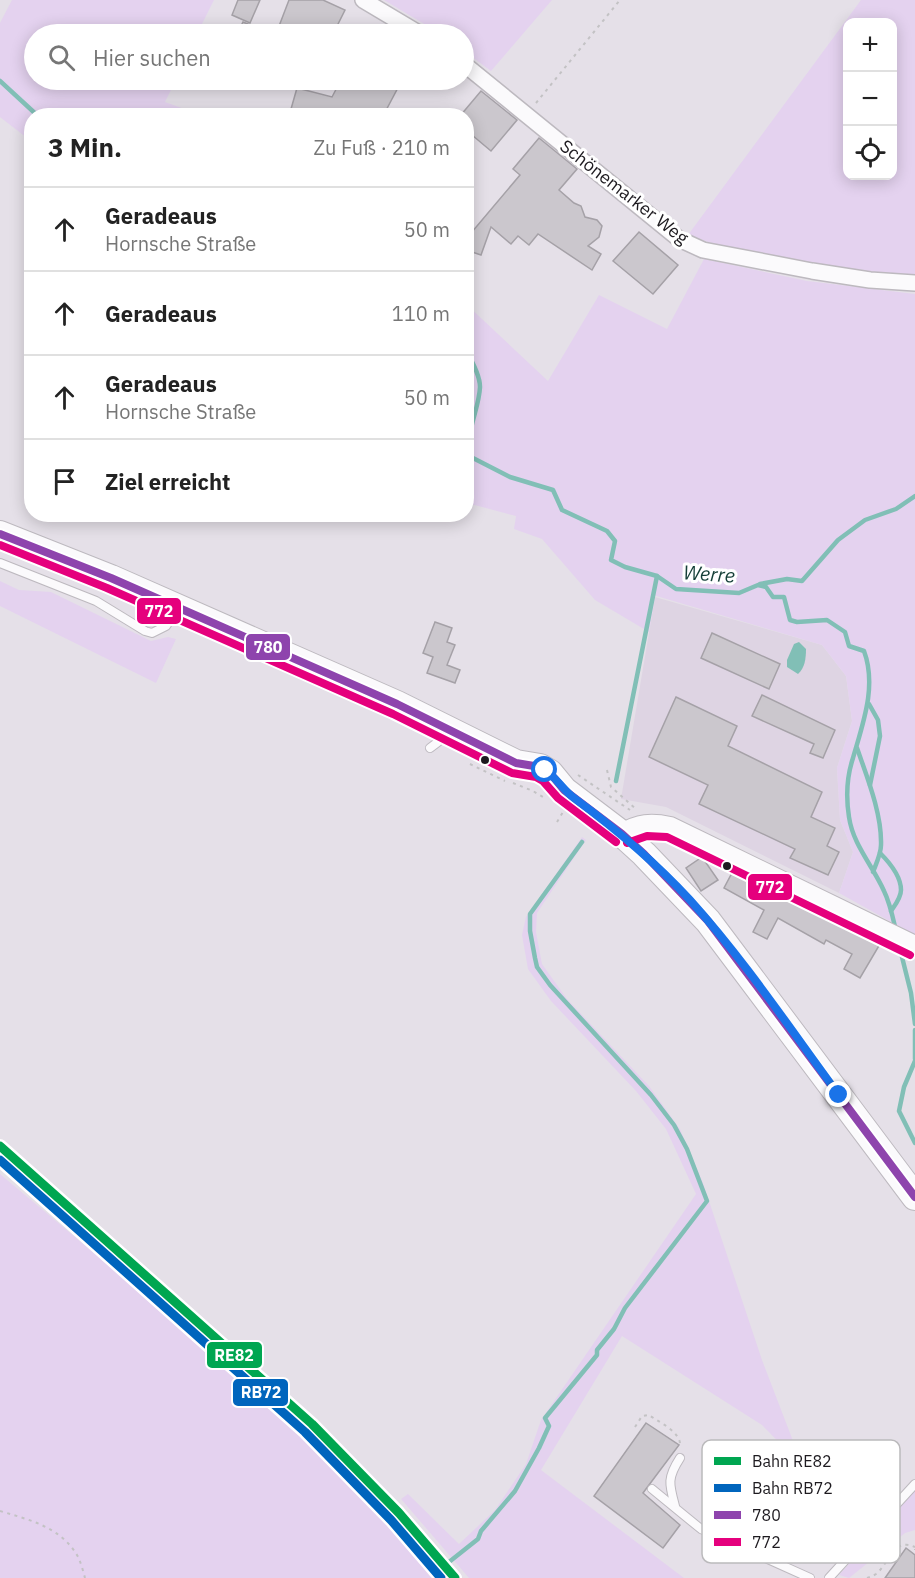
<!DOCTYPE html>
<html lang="de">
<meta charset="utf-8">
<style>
body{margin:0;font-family:"IBM Plex Sans",sans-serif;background:#f6f6f6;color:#222}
.controls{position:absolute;right:18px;top:18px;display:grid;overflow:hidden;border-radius:12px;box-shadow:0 3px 15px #0003}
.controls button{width:54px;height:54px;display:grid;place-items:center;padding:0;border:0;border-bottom:2px solid #e0e0e0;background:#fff;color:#222;font:30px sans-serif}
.stop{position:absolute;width:18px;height:18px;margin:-14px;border:4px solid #1a73e8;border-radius:50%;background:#fff}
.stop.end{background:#1a73e8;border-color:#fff;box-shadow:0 2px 6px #0008}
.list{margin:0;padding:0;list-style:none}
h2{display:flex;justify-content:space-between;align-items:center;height:78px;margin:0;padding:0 24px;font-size:26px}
h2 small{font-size:20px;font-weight:400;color:#767676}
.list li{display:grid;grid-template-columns:39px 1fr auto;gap:18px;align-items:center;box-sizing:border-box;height:84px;padding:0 24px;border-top:2px solid #e0e0e0}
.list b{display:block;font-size:22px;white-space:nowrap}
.list p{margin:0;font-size:20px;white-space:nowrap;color:#767676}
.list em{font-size:20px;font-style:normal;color:#767676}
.icon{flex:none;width:33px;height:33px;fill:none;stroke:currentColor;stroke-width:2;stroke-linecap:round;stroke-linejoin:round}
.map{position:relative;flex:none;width:915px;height:1578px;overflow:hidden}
.search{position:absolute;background:#fff;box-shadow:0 3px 15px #0003;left:24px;top:24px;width:450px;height:66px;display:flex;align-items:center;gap:15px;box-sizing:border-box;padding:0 21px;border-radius:33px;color:#767676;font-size:22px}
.panel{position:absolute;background:#fff;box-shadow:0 3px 15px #0003;left:24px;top:108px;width:450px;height:414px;border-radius:24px}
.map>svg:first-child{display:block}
.built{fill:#ded4e3}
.green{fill:#e4d2ef;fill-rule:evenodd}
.water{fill:#81bfb6}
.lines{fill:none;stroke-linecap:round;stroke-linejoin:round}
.stream{stroke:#81bfb6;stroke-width:4.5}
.building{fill:#cbc7cd;stroke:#a5a1a7;stroke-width:1.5}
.service-casing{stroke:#bdb9bf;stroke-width:10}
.minor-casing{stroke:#bdb9bf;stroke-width:18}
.tertiary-casing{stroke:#bdb9bf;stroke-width:22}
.primary-casing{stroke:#bdb9bf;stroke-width:28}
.path{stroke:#c3c2c4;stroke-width:2;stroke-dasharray:3 4.5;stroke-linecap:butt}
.service{stroke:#fbfafc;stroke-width:8}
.minor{stroke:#fbfafc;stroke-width:15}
.tertiary{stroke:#fbfafc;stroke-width:20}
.primary{stroke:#fbfafc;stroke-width:26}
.bus-1-casing{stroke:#fff;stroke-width:12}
.bus-2-casing{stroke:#fff;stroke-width:12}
.bus-1{stroke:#8e44ad;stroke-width:8}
.bus-2{stroke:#e5007d;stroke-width:8}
.rail-1-casing{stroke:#fff;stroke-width:14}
.rail-2-casing{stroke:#fff;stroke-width:14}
.rail-1{stroke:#00a651;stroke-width:9}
.rail-2{stroke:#0065bd;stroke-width:9}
.route{stroke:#1a73e8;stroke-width:8}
.bus-dot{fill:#1d1a1f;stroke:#fff;stroke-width:2}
.labels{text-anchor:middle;stroke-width:6;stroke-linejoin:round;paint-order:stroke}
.street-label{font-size:18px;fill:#1d1a1f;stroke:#fff}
.water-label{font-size:20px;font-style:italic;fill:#143e37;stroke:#fff}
.key{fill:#fff;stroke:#bbbabc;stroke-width:1.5}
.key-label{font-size:16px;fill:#1d1a1f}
.line-badge{stroke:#fff;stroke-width:2}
.badge-label{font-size:16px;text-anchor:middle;font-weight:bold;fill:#fff}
</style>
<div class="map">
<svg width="915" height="1578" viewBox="0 0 915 1578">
<rect width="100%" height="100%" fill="#e5e0e8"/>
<!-- built -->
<polygon class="built" points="655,597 822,645 846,676 852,721 837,768 840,820 853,852 839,893 666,807 621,799"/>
<!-- green -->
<g class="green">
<polygon points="12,0 214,0 197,34 34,34 34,80 176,80 165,102 201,115 32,116 31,141 0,117 0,23"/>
<polygon points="384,0 552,0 491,71 464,51 464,34 441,34"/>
<path d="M861,0H915V278C838,270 761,262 688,235ZM848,22H892V176H848Z"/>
<polygon points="704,259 807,281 915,294 915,935 839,893 853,852 840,820 837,768 852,721 846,676 822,645 653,595 655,597 649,632 595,600 542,539 514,529 516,516 467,503 466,304 548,381 599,295 667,329"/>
<polygon points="0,581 19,590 51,592 151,641 168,637 176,639 156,683 0,606"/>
<polygon points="582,837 586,840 537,913 536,932 542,964 567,999 649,1086 680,1129 703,1183 762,1360 803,1467 762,1425 622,1336 541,1470 684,1578 469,1578 401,1499 408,1494 459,1544 495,1510 526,1464 541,1420 696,1194 666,1129 636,1091 551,1001 528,969 522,935 526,917"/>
<polygon points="0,1174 144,1295 345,1471 434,1562 446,1578 0,1578"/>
<polygon points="915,1491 915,1530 905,1533 849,1578 839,1575"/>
</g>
<!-- water -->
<path class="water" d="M799,642L806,649C806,658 805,668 798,674L787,667V660L794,644Z"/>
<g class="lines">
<!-- stream -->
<g class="stream">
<polyline points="0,81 38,116"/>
<path d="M466,351C472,361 480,375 480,387C479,411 464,433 471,457L510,477L553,490L562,510L607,531L615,541L611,560L625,567L657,576L676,589L739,593L758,585L766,587L773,597H784L790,620L797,622L827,620L845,632L849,646L864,651C877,686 863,723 853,758C847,776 846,798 849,817C853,845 873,866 884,891C890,903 893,918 896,931"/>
<polyline points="760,584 787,579 802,581 838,540 865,520 896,509 915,496"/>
<polyline points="869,704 878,720 880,736 870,785"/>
<path d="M857,748C867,777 882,814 881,845C881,854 876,864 873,872"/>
<polyline points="616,781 657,576"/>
<path d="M880,853C889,862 901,876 901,890C901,898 895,905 891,911"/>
<polyline points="899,945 911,993 915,1024"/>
<polyline points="915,1030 915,1059"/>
<polyline points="915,1061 904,1087 899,1111 915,1143"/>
<polyline points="449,1562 478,1539 481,1531 515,1491 539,1448 549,1426 545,1418 597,1355 597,1350 614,1329 625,1308 707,1201 687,1149 674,1125 651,1095 550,985 537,967 535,958 530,931 530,914 582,842"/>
<polyline points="434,1578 435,1572 441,1568"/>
</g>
</g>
<!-- building -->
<g class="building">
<polygon points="238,0 260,0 250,23 232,15"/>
<polygon points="289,0 323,0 345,10 333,34 276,34"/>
<polygon points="243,22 272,34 237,34"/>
<polygon points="341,80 402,80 383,116 289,116 297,88 332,97"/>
<polygon points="481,91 517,120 491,151 466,130 466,116 460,116"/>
<polygon points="539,138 577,169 559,190 574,203 581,206 585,217 597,220 602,226 599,237 588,246 601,254 592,270 538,234 529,245 518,236 511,244 491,227 481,255 466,250 466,239 520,175 513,169"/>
<polygon points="639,232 678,265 653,294 613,261"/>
<polygon points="435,622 452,628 447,642 455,645 447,665 460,670 455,683 427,673 433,657 423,653"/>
<polygon points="712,633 780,664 769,689 701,658"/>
<polygon points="762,695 835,730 823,758 810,753 814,744 752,716"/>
<polygon points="676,697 737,726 728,746 822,792 811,817 835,828 827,846 839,852 828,875 790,858 795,849 699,804 708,785 649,757"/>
<polygon points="702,857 718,880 701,891 686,868"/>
<polygon points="733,871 880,944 860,978 844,969 852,954 826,940 824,944 778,918 767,939 753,932 764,910 724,888"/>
<polygon points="646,1423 679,1445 643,1493 680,1525 663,1548 594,1496"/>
<polygon points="906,1548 915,1555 915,1578 885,1578"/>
</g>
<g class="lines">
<!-- service casing -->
<g class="service-casing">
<g id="service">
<polyline points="0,563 96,601 145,631 152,633 166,626 176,611"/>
<polyline points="430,748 438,742 443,732"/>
<polyline points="652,1489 701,1529 810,1578"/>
<path d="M675,1506C669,1484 667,1478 680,1458"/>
<polyline points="829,1578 915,1484"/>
</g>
</g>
<!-- minor casing -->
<g class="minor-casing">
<g id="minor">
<polyline points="363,0 420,34"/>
<polyline points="464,64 679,239 703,250 812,271 870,280 915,283"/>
</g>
</g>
<!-- tertiary casing -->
<g class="tertiary-casing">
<path id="tertiary" d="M622,834C639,824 651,823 670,827L915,946"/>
</g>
<!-- primary casing -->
<g class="primary-casing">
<polyline id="primary" points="0,534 111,578 397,704 516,763 540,767 550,773 564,790 622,834 644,854 708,921 915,1197"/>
</g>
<!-- path -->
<g class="path">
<polyline points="536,103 620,0"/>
<polyline points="470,764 505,781"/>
<polyline points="607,770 611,787 636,809"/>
<polyline points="578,775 630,810"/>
<polyline points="513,783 533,791 543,797"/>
<polyline points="557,822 563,812"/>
<path d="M635,1427L642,1416L649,1415C660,1423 682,1432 680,1447"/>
<path d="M0,1511C30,1520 60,1527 77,1555C81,1562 83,1571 85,1578"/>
<polyline points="915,1550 915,1549"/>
<path d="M867,1578C870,1577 873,1576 876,1574C889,1564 893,1537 915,1547"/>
</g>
<!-- service -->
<use href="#service" class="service"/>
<!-- minor -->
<use href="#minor" class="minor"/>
<!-- tertiary -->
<use href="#tertiary" class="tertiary"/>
<!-- primary -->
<use href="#primary" class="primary"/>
<!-- bus-1 casing -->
<g class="bus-1-casing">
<polyline id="bus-1" points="0,534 111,578 397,704 516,763 540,767 550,773 564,790 622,834 644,854 708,921 915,1197"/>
</g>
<!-- bus-2 casing -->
<g class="bus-2-casing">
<g id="bus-2">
<polyline points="0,545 107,588 393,714 512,773 536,777 543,781 558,798 616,842"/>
<polyline points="627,843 647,836 667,837 910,955"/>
</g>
</g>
<!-- bus-1 -->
<use href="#bus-1" class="bus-1"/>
<!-- bus-2 -->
<use href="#bus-2" class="bus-2"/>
<!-- rail-1 casing -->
<g class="rail-1-casing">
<polyline id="rail-1" points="0,1146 312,1424 399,1513 455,1578"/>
</g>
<!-- rail-2 casing -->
<g class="rail-2-casing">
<polyline id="rail-2" points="0,1160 305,1432 391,1520 441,1578"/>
</g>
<!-- rail-1 -->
<use href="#rail-1" class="rail-1"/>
<!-- rail-2 -->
<use href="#rail-2" class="rail-2"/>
</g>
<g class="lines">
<!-- route -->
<path class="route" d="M545,770C556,777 563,790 574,798C616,829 655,862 690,900C745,961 791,1030 839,1095"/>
</g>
<!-- markers -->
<g class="bus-dot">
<circle cx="485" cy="760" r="5"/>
<circle cx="727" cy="866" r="5"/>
</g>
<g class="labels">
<!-- street labels -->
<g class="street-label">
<text transform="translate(624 192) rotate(38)" y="6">Schönemarker Weg</text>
</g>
<!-- water labels -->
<g class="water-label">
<text transform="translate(709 574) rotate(4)" y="7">Werre</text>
</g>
</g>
<!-- legend -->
<rect x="702" y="1440" width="198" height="123" rx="9" class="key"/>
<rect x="714" y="1457" width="27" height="8" fill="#00a651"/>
<rect x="714" y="1484" width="27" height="8" fill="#0065bd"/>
<rect x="714" y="1511" width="27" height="8" fill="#8e44ad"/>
<rect x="714" y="1538" width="27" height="8" fill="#e5007d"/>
<g class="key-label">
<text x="752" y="1467">Bahn RE82</text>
<text x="752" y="1494">Bahn RB72</text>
<text x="752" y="1521">780</text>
<text x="752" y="1548">772</text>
</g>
<g class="line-badge">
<rect x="136" y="597" width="46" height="28" rx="6" fill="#e5007d"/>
<rect x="245" y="633" width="46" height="28" rx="6" fill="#8e44ad"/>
<rect x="747" y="873" width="46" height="28" rx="6" fill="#e5007d"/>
<rect x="206" y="1341" width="57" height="28" rx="6" fill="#00a651"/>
<rect x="232" y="1378" width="57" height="29" rx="6" fill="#0065bd"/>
</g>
<g class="badge-label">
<text x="159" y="617">772</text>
<text x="268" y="653">780</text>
<text x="770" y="893">772</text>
<text x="234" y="1361">RE82</text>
<text x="261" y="1398">RB72</text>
</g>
</svg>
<div class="controls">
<button>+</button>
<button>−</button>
<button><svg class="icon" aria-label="locate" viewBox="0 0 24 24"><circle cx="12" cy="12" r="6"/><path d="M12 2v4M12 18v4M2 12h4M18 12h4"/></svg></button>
</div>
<div class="stop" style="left:545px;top:770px"></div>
<div class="stop end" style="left:839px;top:1095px"></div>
<div class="search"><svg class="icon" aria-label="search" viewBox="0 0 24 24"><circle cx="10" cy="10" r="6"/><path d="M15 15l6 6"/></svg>Hier suchen</div>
<section class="panel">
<h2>3 Min.<small>Zu Fuß · 210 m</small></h2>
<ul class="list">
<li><svg class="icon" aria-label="ahead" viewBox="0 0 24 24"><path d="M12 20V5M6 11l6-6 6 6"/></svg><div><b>Geradeaus</b><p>Hornsche Straße</p></div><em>50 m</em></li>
<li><svg class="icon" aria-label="ahead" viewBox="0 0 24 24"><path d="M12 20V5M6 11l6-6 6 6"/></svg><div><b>Geradeaus</b></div><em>110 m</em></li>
<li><svg class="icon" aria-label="ahead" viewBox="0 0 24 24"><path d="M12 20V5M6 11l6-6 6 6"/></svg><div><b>Geradeaus</b><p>Hornsche Straße</p></div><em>50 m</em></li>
<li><svg class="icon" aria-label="arrive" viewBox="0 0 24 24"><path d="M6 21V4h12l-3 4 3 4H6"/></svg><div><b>Ziel erreicht</b></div></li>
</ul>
</section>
</div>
